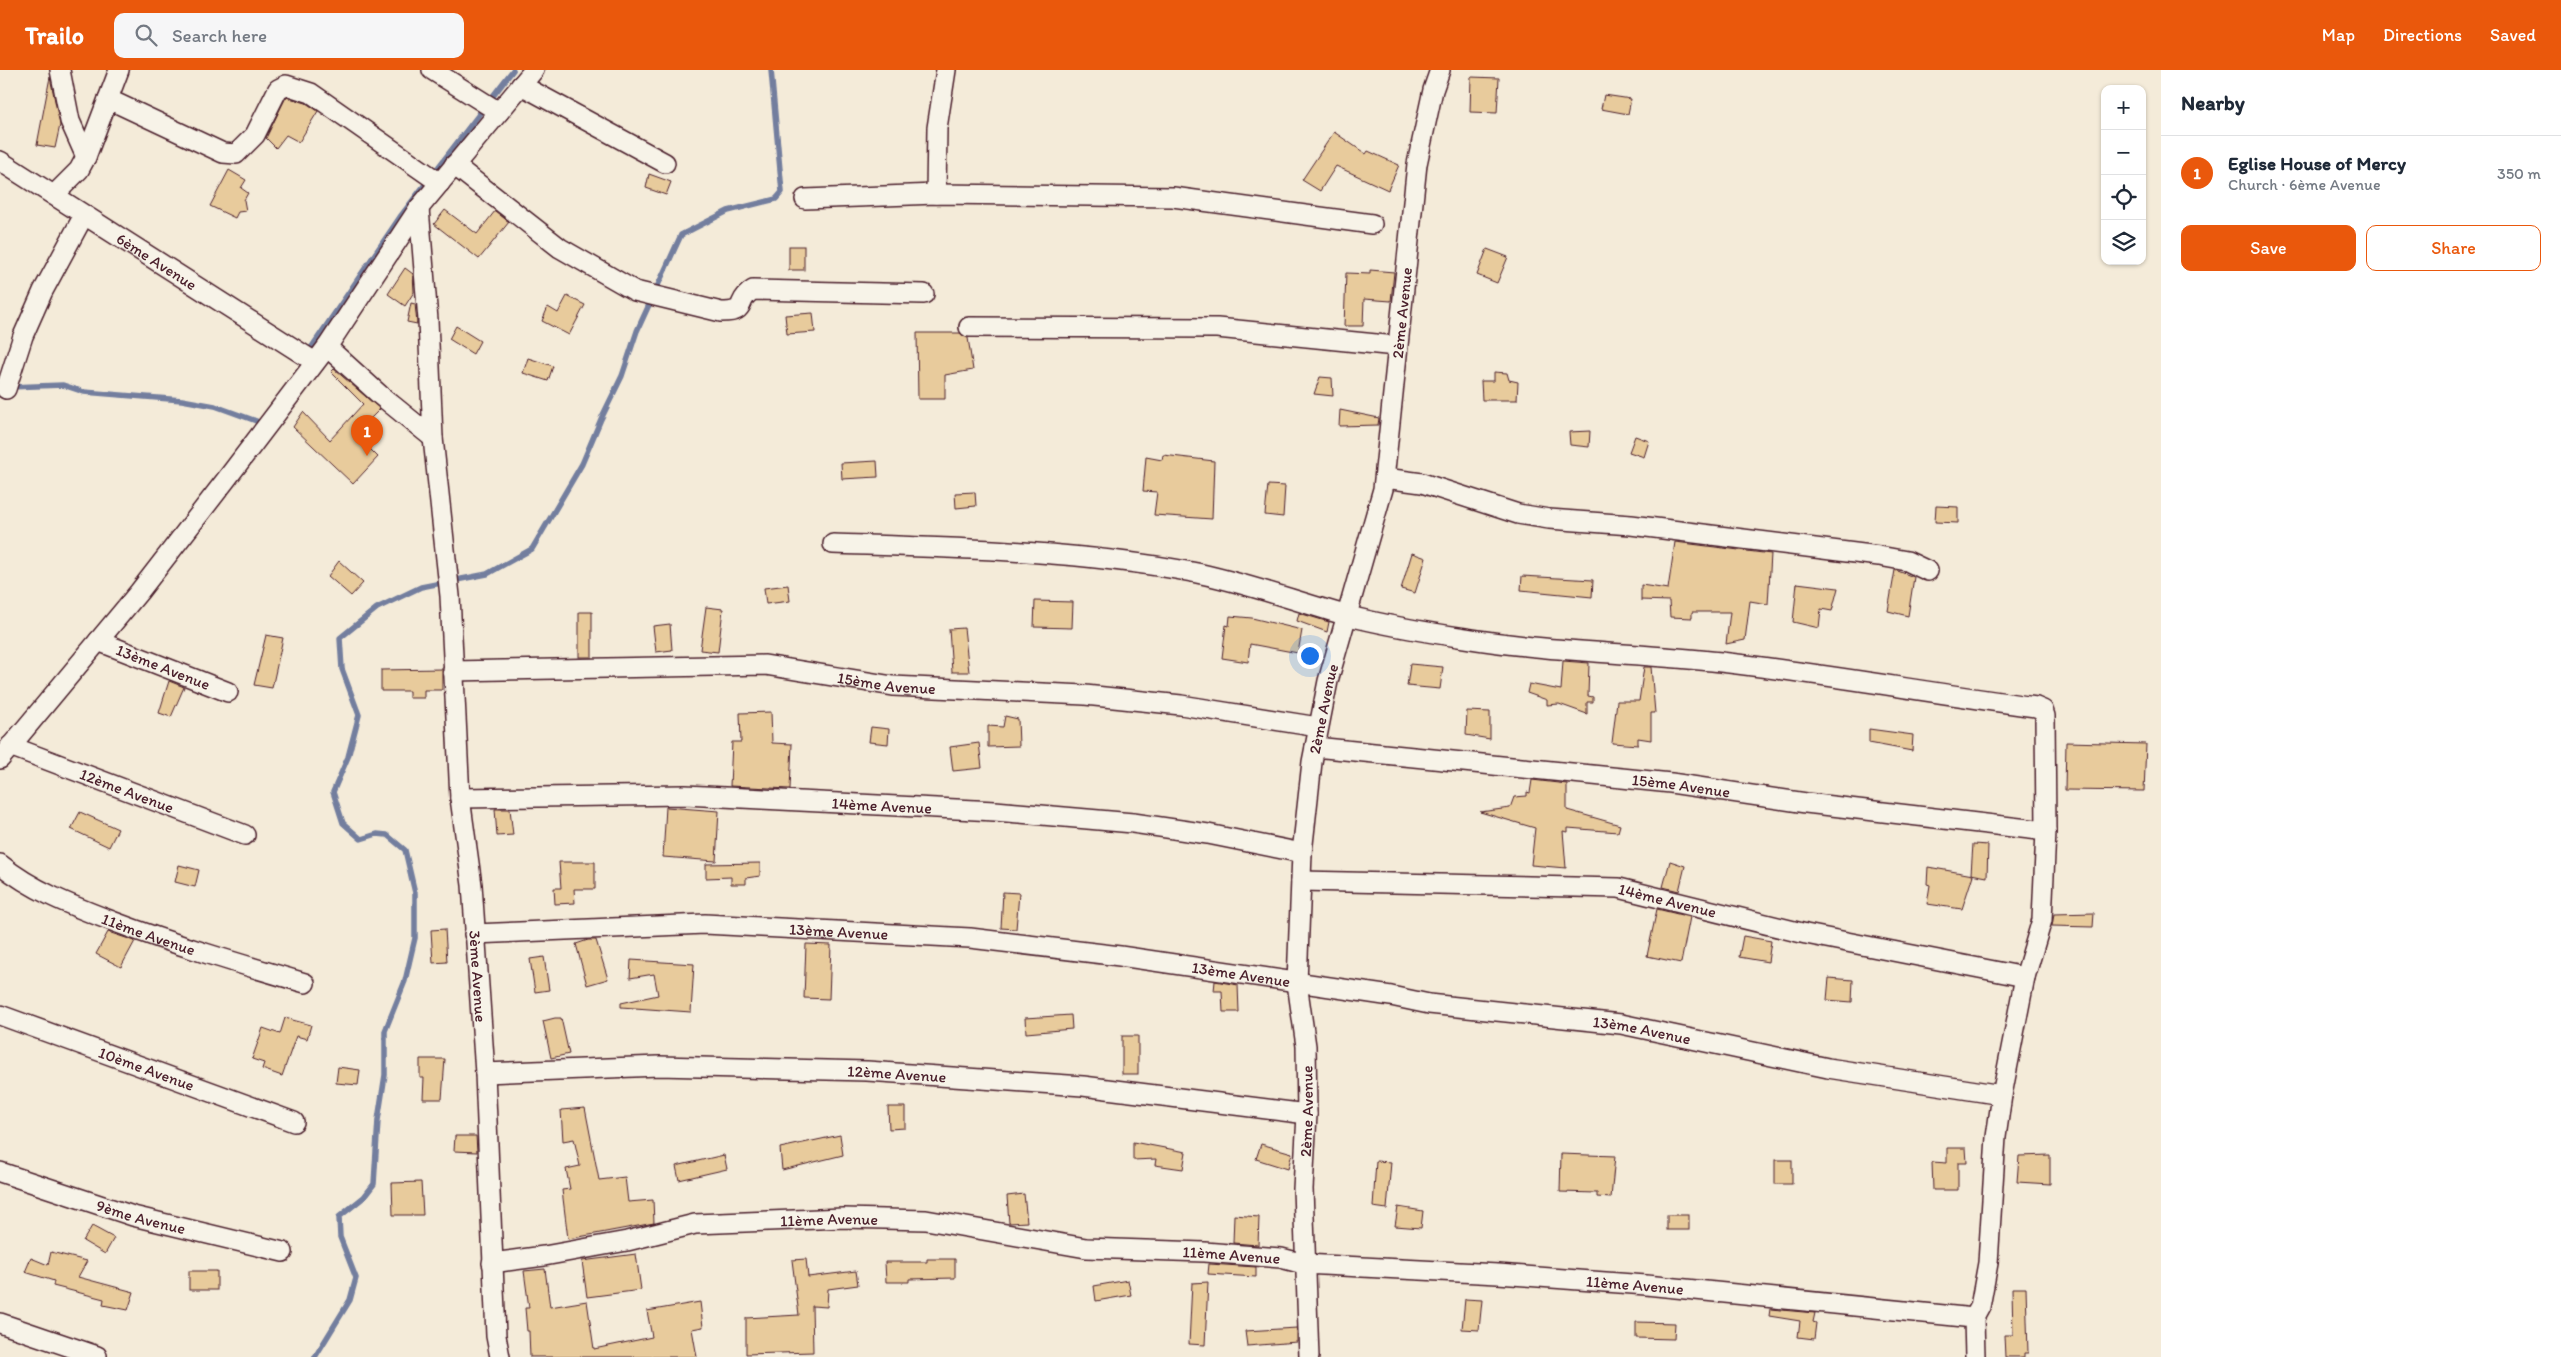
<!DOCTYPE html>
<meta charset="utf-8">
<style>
body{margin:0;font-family:Itim,sans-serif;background:#f6f6f7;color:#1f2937}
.controls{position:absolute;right:15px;top:15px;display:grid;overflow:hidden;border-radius:10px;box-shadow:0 1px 4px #0004}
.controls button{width:45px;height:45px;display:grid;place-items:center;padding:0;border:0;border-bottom:1px solid #e0e1e3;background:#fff;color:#1f2937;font:25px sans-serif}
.you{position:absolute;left:1309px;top:585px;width:18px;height:18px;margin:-12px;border:4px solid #fff;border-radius:50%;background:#1a73e8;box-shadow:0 0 0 8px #1a73e833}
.badge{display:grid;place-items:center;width:32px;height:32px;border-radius:50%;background:#ea580c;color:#fff;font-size:16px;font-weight:700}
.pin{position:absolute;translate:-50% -41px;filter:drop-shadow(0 1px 2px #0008)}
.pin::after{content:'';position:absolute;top:26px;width:18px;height:15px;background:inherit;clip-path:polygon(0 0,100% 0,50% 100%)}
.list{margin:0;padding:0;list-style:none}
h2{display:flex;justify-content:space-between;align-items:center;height:65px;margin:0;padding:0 20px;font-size:21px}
h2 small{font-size:16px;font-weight:400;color:#747a83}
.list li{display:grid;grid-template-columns:32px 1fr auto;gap:15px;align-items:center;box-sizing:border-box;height:75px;padding:0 20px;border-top:1px solid #e0e1e3}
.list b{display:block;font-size:19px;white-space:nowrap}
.list p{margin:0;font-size:16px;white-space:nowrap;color:#747a83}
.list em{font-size:16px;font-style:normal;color:#747a83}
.actions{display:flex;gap:10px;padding:15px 20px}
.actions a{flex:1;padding:11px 0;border:1px solid #ea580c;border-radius:10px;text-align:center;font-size:18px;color:#ea580c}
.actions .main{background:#ea580c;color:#fff}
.icon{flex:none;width:28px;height:28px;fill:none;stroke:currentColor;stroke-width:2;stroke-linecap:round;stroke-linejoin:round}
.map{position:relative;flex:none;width:2161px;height:1287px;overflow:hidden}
header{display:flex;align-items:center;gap:30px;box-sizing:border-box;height:70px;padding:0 25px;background:#ea580c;color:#fff}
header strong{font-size:24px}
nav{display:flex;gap:28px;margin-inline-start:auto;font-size:18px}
.search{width:350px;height:45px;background:#f6f6f7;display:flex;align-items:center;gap:12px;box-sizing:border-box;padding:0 18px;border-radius:10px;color:#747a83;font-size:19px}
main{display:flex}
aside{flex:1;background:#fff}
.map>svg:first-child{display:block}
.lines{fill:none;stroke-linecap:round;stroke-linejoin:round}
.stream{stroke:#737e9e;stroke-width:5.5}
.building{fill:#e8cb9c;stroke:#4a1f2b}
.street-casing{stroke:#4a1f2b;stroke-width:22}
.street{stroke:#f7f3e8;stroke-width:19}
.labels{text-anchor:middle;stroke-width:4;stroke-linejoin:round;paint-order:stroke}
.street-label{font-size:16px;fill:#4a1f2b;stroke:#f7f3e8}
</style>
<header>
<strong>Trailo</strong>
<div class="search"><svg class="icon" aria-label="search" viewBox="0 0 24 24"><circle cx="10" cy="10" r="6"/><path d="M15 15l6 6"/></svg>Search here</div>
<nav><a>Map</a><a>Directions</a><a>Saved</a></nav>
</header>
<main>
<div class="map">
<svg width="2161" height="1287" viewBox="0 0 2161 1287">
<rect width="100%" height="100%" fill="#f4ebd9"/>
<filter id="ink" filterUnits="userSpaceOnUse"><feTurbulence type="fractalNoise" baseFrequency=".02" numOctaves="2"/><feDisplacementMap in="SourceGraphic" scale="10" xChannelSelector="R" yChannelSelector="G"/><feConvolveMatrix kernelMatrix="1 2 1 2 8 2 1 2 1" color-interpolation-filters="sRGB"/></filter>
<g filter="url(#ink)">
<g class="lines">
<!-- stream -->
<g class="stream">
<polyline points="307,280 309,281 400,147 513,0"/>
<polyline points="9,317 63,315 84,322 182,330 215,336 259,352"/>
<polyline points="315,1287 350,1230 356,1208 340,1167 339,1147 364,1127 374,1114 378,1050 385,1005 385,961 405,911 415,868 415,823 405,780 387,765 377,764 361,769 343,753 333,722 348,687 359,645 342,599 340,568 377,538 421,517 487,504 532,479 582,394 601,349 622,306 637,261 681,165 728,141 776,129 782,122 771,0"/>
</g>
</g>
<!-- building -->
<g class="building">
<polygon points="50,7 60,55 55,78 37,75"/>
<polygon points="1471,7 1499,8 1497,43 1470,42"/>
<polygon points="1604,25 1631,29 1628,44 1601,39"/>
<polygon points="286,27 306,33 318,41 299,72 286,65 276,78 266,68"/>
<polygon points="1334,62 1366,84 1368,81 1399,95 1388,120 1336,96 1320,121 1302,110"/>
<polygon points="229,100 246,110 241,118 248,123 244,130 246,141 238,142 235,148 210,136"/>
<polygon points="649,104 671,112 666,125 646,118"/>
<polygon points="445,140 477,164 495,141 509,152 479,189 434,154"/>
<rect x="789" y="176" width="15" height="24"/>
<polygon points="1487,179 1508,187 1497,213 1477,205"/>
<polygon points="405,198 413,204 414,222 405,236 388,224"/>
<polygon points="1370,200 1394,202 1391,231 1364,229 1363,256 1344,256 1346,203 1370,204"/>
<polygon points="567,226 585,235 569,265 542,251 548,237 558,243"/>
<polygon points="411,233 415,234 417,254 407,252"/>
<polygon points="813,243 815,262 787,264 785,245"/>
<polygon points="456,256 480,271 473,284 449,269"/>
<polygon points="917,263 960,263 968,268 973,300 945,305 945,329 918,329"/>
<polygon points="528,288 553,296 548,311 523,303"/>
<polygon points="334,299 380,339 355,364 378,387 353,414 293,357 303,342 330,370 363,334 331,302"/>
<polygon points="1494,302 1507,303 1509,310 1518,312 1517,330 1482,330 1481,311 1494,311"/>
<polygon points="1320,307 1332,308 1333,326 1314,324"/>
<polygon points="1340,340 1379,348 1378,355 1339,356"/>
<polygon points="1590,361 1589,377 1570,375 1569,362"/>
<polygon points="1635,366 1649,371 1644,387 1629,382"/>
<polygon points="1163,385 1214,391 1212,449 1154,445 1157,422 1143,421 1146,387 1162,390"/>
<polygon points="877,391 878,407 842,409 841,393"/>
<polygon points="1268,415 1285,416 1283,447 1265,445"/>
<polygon points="975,422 976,436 956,438 955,423"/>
<polygon points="1936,436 1958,437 1958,453 1935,452"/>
<polygon points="1675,472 1771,484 1768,534 1750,531 1745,570 1726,574 1730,542 1692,542 1692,548 1670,547 1669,531 1641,530 1641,515 1668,519"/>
<polygon points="1412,483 1426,488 1415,523 1401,519"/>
<polygon points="339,491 363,513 351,526 328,506"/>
<polygon points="1895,500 1914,507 1908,546 1888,541"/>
<polygon points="1522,506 1593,510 1592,527 1521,520"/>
<polygon points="1797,513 1838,518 1832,541 1821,539 1819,558 1793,552"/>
<polygon points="788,515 790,531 766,534 764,518"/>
<polygon points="1035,531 1073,532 1072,558 1034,557"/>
<polygon points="706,537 723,539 718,582 700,580"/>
<rect x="579" y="542" width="13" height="45"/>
<polygon points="1299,543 1329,552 1327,562 1297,551"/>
<polygon points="1230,546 1252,548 1302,560 1298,583 1250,574 1248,592 1222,588 1226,555 1229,556"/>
<polygon points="670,554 672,580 656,582 653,556"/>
<polygon points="964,558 969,602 952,602 949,559"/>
<polygon points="266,565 283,568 272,618 254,615"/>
<polygon points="1563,591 1589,593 1588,626 1593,627 1593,632 1587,632 1587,644 1559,634 1547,635 1547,630 1527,623 1529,614 1561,620"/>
<polygon points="1410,594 1443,597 1440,619 1407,616"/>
<polygon points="1644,597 1651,597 1655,643 1651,643 1651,670 1638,668 1638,675 1612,673 1617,631 1639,631"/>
<polygon points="442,599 442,620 424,620 424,628 409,628 409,621 381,621 381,600"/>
<polygon points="169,611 184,617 171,647 159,643"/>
<polygon points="1467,641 1490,642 1490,669 1466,665"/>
<polygon points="771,642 772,673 792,674 790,719 730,716 732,672 741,672 740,643"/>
<polygon points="1005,646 1018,649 1019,676 988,677 988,656 1003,657"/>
<polygon points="871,657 889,659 888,674 869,672"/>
<polygon points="1869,659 1913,665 1912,681 1869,673"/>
<polygon points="2066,672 2146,674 2144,721 2065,720"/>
<polygon points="979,673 982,698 953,701 950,677"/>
<polygon points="1532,710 1567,714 1567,740 1620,755 1618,762 1568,758 1568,762 1563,761 1566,798 1531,795 1535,758 1480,742 1510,738 1514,727 1527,726 1527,722 1530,723"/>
<polygon points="666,737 719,741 716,791 663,787"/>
<polygon points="495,739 510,739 513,765 497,766"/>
<polygon points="80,742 118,759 109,777 71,759"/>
<polygon points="1973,774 1988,775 1987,807 1971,804"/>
<polygon points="1670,791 1685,796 1679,821 1663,817"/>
<polygon points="559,792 595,792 595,819 574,819 575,833 555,834 554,818 561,818"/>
<polygon points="760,793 760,806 746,808 746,814 731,814 731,807 706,808 706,794"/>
<polygon points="179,795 199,800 195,817 175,812"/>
<polygon points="1928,797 1973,805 1962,839 1927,834 1930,815 1927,814"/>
<polygon points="1003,822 1019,823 1016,859 1001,858"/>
<polygon points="1657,839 1690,847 1681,893 1647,886"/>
<polygon points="2094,843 2093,857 2052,856 2054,844"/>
<polygon points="445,859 447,892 433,893 431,860"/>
<polygon points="108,862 135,871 121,897 96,884"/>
<polygon points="1743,866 1771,871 1768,892 1739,887"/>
<polygon points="588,870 596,870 608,909 587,915 576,874"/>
<polygon points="806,874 831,875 829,929 804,928"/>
<polygon points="544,887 549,920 535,922 530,889"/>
<polygon points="631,890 694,894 691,942 621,937 621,933 658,925 654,904 630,908"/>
<polygon points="1829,908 1853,910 1852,932 1827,930"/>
<polygon points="1215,911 1238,915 1239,942 1223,942 1222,921 1214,921"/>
<polygon points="1071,945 1072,959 1026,963 1025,948"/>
<polygon points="285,948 311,955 307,969 296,966 282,1006 262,999 264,993 252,989 263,958 280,964"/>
<polygon points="555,948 561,948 569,984 551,988 543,951"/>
<rect x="1122" y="966" width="16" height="38"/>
<polygon points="420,989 445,989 442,1029 423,1029 424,1008 420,1008"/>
<polygon points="338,997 360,1000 358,1015 336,1013"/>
<polygon points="888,1037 905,1037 905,1058 889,1059"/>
<polygon points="585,1038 599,1110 625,1107 628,1132 653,1130 654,1153 568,1169 562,1120 570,1119 566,1099 580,1096 574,1069 563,1071 561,1040"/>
<polygon points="840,1065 843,1085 782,1100 780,1078"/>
<polygon points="455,1066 476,1066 477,1082 454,1081"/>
<polygon points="1133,1072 1186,1082 1183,1099 1155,1095 1156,1089 1133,1090"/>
<polygon points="1261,1074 1292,1083 1288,1099 1256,1089"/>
<polygon points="1947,1078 1966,1078 1967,1093 1958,1093 1958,1120 1933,1120 1932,1092 1947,1093"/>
<polygon points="1561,1084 1615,1086 1611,1128 1597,1127 1597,1123 1560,1122"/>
<polygon points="724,1085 727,1099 679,1110 676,1096"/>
<polygon points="2050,1085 2050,1114 2017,1112 2019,1086"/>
<rect x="1775" y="1090" width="17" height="24"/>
<polygon points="1376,1091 1391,1092 1387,1139 1373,1137"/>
<polygon points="421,1112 423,1145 393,1145 392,1113"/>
<polygon points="1024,1124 1027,1152 1009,1153 1007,1126"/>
<polygon points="1398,1137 1423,1141 1421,1158 1395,1156"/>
<polygon points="1234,1145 1259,1147 1258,1175 1233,1173"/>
<rect x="1667" y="1145" width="22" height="15"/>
<polygon points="92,1156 114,1168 105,1184 83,1171"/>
<polygon points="51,1182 87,1191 78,1207 134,1222 128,1240 103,1235 104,1229 53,1216 54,1211 25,1202 31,1188 48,1195"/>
<polygon points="636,1184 641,1220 587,1227 582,1191"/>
<polygon points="806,1189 808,1207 856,1201 858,1215 828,1219 827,1237 812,1236 813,1282 746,1284 746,1248 799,1245 792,1190"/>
<polygon points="927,1189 955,1189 955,1208 909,1209 909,1212 886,1212 885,1192 927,1192"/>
<polygon points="1209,1194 1256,1197 1256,1207 1208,1204"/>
<polygon points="545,1199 550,1237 587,1231 594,1279 652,1267 647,1241 700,1232 703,1257 692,1259 697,1287 530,1287 529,1261 527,1261 525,1238 529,1238 524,1201"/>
<rect x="189" y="1201" width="28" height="19"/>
<polygon points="1128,1210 1131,1225 1096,1231 1094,1216"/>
<polygon points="1208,1212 1205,1275 1189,1274 1192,1213"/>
<polygon points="2012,1218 2026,1218 2028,1283 2024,1283 2024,1287 2005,1287 2004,1265 2013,1265"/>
<polygon points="1465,1229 1482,1230 1479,1260 1462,1259"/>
<polygon points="1770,1239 1815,1243 1813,1252 1816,1253 1814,1269 1798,1267 1800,1251 1769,1246"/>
<polygon points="1636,1252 1675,1253 1674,1269 1636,1268"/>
<polygon points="1297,1258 1297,1272 1247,1276 1245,1261"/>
</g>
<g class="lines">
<!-- street casing -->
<g class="street-casing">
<g id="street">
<polyline points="60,0 70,51 86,87"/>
<polyline points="432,0 499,42"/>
<polyline points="521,15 665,93"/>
<polyline points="108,29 223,83 236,84 255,65 278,19 286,15 311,23 440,113"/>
<path id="s1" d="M0,91L315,292"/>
<path d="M454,95L560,178L635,221L721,242C750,242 734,231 753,220L924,224"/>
<polyline points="936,124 937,58 946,0"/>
<polyline points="54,125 79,100 86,87 119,0"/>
<polyline points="805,129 936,124 1173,127 1372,154"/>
<path id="s2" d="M419,138L428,250L433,368L450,526L460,728L472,815L485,1003L496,1266L500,1287"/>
<polyline points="969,257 1217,258 1396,276"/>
<polyline points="327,277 380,325 433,368"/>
<polyline points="6,319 23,266 43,221 84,145"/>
<polyline points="1385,408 1422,413 1518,444 1549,449 1631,455 1879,486 1907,491 1928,501"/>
<path d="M833,474C952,478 1074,480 1192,502C1244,512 1294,531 1345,545C1384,555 1425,562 1465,568C1550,582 1636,583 1721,592C1826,604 1931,623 2036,637L2043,640L2045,646L2046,761L2042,850L2025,907L2002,1025L1996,1067L1988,1193L1980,1237L1974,1248L1975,1287"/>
<path id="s3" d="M98,571L228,622"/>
<path id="s4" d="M453,601L765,595L893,616L1085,625L1181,635L1318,657"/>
<path id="s5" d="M10,676L245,765"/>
<path id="s6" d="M1315,677L1671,713L1806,733L2046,761"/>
<polyline points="0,689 139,522 225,411 327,277 419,138 534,0"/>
<path id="s7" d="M460,728L685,725L995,741L1133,753L1208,764L1302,783"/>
<path id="s8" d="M0,794C33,821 73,836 112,851C175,875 240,894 305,913"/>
<path id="s9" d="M1301,811L1619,818L1806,864L2025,907"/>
<path id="s10" d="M474,864L705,854L970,868L1120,886L1391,926L1429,934L1621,954L1828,998L2002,1025"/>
<path id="s11" d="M0,945L294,1052"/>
<path id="s12" d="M485,1003L659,996L867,1001L1083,1016L1307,1044"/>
<path id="s13" d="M0,1102L133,1146L283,1182"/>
<path id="s14" d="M492,1193L544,1186L627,1171L695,1154L843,1148L926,1150L1086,1178L1204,1182L1281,1188L1304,1194L1498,1204L1646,1215L1974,1248"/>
<polyline points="0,1253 97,1286"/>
<path id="s15" d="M1309,1287L1303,1119L1307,1044L1306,976L1297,913L1302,783L1312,692L1328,611L1383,419L1417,94L1433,20L1440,0"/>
</g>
</g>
<!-- street -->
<use href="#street" class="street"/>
</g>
</g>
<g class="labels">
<!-- street labels -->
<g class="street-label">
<text dy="6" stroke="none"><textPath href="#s1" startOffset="186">6ème Avenue</textPath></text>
<text dy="6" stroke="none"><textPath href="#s15" startOffset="1056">2ème Avenue</textPath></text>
<text dy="6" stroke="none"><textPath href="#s3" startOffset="70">13ème Avenue</textPath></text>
<text dy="6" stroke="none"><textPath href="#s4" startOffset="435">15ème Avenue</textPath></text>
<text dy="6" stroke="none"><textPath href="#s15" startOffset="651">2ème Avenue</textPath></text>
<text dy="6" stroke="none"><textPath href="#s6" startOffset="368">15ème Avenue</textPath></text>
<text dy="6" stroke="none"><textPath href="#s5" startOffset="125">12ème Avenue</textPath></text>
<text dy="6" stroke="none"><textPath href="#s7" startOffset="422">14ème Avenue</textPath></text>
<text dy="6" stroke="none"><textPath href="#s9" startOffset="368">14ème Avenue</textPath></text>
<text dy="6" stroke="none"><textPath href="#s10" startOffset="365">13ème Avenue</textPath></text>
<text dy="6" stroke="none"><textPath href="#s8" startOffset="165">11ème Avenue</textPath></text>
<text dy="6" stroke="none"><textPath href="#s10" startOffset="770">13ème Avenue</textPath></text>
<text dy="6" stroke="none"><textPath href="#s2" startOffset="771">3ème Avenue</textPath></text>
<text dy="6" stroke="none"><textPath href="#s10" startOffset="1175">13ème Avenue</textPath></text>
<text dy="6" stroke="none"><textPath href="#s11" startOffset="156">10ème Avenue</textPath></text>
<text dy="6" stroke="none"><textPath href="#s12" startOffset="412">12ème Avenue</textPath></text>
<text dy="6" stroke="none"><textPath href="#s15" startOffset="246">2ème Avenue</textPath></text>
<text dy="6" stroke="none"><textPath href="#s13" startOffset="148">9ème Avenue</textPath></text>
<text dy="6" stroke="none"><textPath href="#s14" startOffset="341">11ème Avenue</textPath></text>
<text dy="6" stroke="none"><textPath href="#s14" startOffset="746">11ème Avenue</textPath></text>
<text dy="6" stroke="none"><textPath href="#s14" startOffset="1151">11ème Avenue</textPath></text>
</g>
</g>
</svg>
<div class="controls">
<button>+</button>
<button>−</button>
<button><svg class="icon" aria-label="locate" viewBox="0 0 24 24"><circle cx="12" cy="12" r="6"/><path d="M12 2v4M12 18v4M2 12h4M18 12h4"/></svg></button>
<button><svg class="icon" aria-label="layers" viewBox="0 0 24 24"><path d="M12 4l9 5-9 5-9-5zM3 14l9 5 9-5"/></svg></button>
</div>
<div class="you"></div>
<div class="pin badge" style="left:367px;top:386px">1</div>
</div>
<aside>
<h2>Nearby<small></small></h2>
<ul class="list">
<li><span class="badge">1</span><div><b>Eglise House of Mercy</b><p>Church · 6ème Avenue</p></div><em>350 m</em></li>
</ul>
<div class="actions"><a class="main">Save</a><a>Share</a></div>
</aside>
</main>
